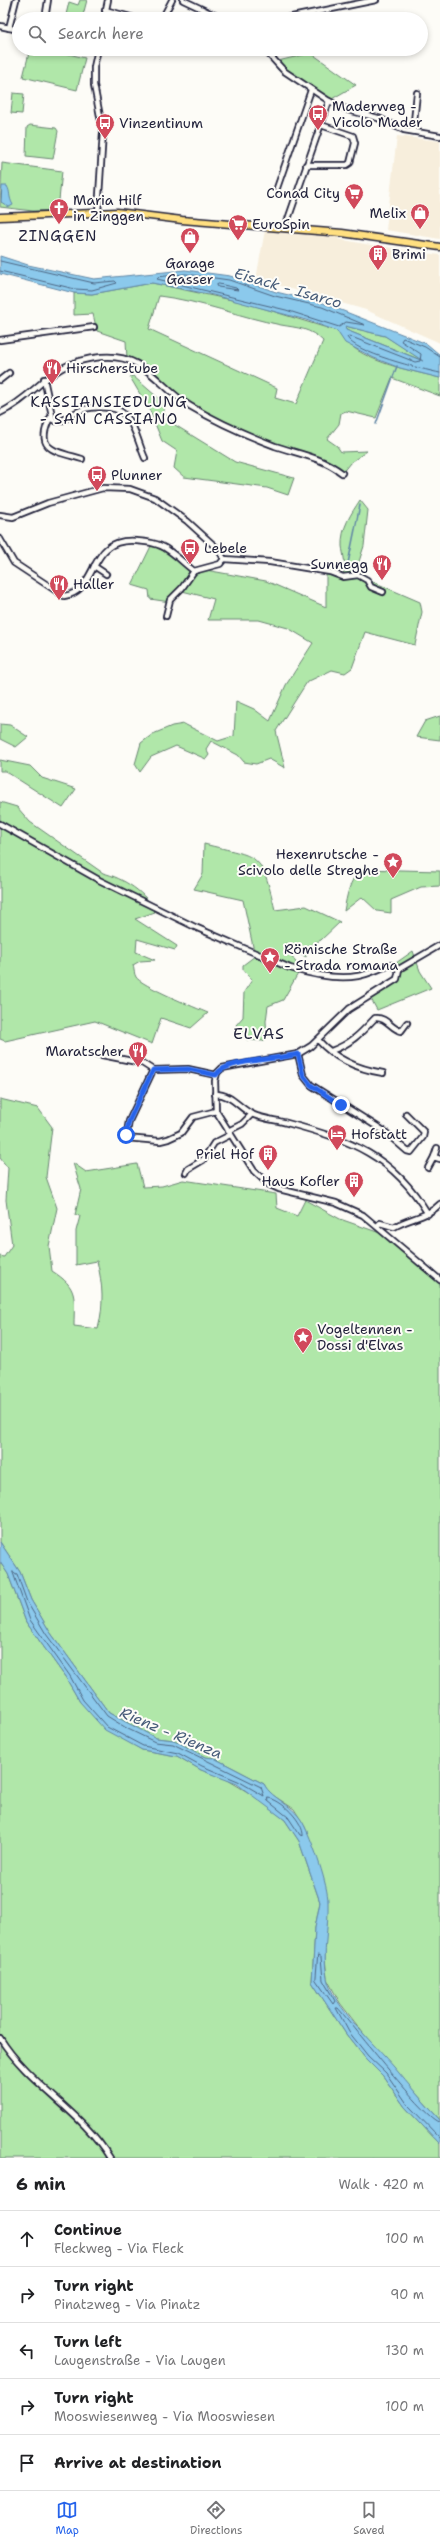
<!DOCTYPE html>
<meta charset="utf-8">
<style>
body{margin:0;font-family:"Shantell Sans",sans-serif;background:#f2f2f2;color:#202124}
.stop{position:absolute;width:12px;height:12px;margin:-9px;border:3px solid #2563eb;border-radius:50%;background:#fff}
.stop.end{background:#2563eb;border-color:#fff;box-shadow:0 1px 4px #0008}
.list{margin:0;padding:0;list-style:none}
h2{display:flex;justify-content:space-between;align-items:center;height:52px;margin:0;padding:0 16px;font-size:17px}
h2 small{font-size:13px;font-weight:400;color:#757577}
.list li{display:grid;grid-template-columns:26px 1fr auto;gap:12px;align-items:center;box-sizing:border-box;height:56px;padding:0 16px;border-top:1px solid #e0e0e0}
.list b{display:block;font-size:15px;white-space:nowrap}
.list p{margin:0;font-size:13px;white-space:nowrap;color:#757577}
.list em{font-size:13px;font-style:normal;color:#757577}
.icon{flex:none;width:22px;height:22px;fill:none;stroke:currentColor;stroke-width:2;stroke-linecap:round;stroke-linejoin:round}
.map{position:relative;flex:none;width:440px;height:2158px;overflow:hidden}
.search{position:absolute;background:#fff;box-shadow:0 2px 6px #0003;left:12px;right:12px;top:12px;height:44px;display:flex;align-items:center;gap:10px;box-sizing:border-box;padding:0 14px;border-radius:22px;color:#757577;font-size:15px}
.sheet{height:332px;background:#fff}
nav{display:flex;justify-content:space-around;align-items:center;box-sizing:border-box;height:56px;border-top:1px solid #e0e0e0;background:#fff;font-size:11px;color:#757577}
nav a{display:grid;justify-items:center;gap:2px}
nav .on{color:#2563eb}
.map>svg:first-child{display:block}
.built{fill:#f7eedc}
.green{fill:#b0e7a9;stroke:#698472;fill-rule:evenodd}
.water{fill:#8bc9ec;stroke:#6186a5;fill-rule:evenodd}
.lines{fill:none;stroke-linecap:round;stroke-linejoin:round}
.shore{stroke:#4c6582;stroke-width:1}
.stream{stroke:#6186a5;stroke-width:1.5}
.minor-casing{stroke:#22223b;stroke-width:8}
.major-casing{stroke:#22223b;stroke-width:9}
.minor{stroke:#fdfcf7;stroke-width:4.5}
.major{stroke:#ffdf80;stroke-width:6}
.route{stroke:#2563eb;stroke-width:5}
.labels{text-anchor:middle;stroke-width:4;stroke-linejoin:round;paint-order:stroke}
.poi-label{font-size:14px;fill:#22223b;stroke:#fdfcf7;text-anchor:start}
.neighbourhood-label{font-size:15px;letter-spacing:1px;fill:#22223b;stroke:#fdfcf7}
.water-label{font-size:15px;font-style:italic;fill:#475c79;stroke:#fdfcf7}
.quarter-label{font-size:16px;letter-spacing:1px;fill:#22223b;stroke:#fdfcf7}
</style>
<div class="map">
<svg width="440" height="2158" viewBox="0 0 440 2158">
<rect width="100%" height="100%" fill="#fdfcf7"/>
<filter id="ink" filterUnits="userSpaceOnUse"><feTurbulence type="fractalNoise" baseFrequency=".025" numOctaves="2"/><feDisplacementMap in="SourceGraphic" scale="8" xChannelSelector="R" yChannelSelector="G"/><feConvolveMatrix kernelMatrix="1 2 1 2 8 2 1 2 1" color-interpolation-filters="sRGB"/></filter>
<g filter="url(#ink)">
<!-- built -->
<g class="built">
<polygon points="397,136 440,141 440,239 386,230"/>
<polygon points="265,230 338,236 338,239 371,245 440,255 440,343 366,310 256,279"/>
</g>
<!-- green -->
<g class="green">
<polygon points="80,0 87,0 82,19 65,19 69,2 78,5"/>
<polygon points="30,49 48,49 85,58 77,90 23,77"/>
<polygon points="311,53 356,85 330,100 303,87 277,69 278,61"/>
<polygon points="13,93 24,94 22,114 11,113"/>
<polygon points="30,125 56,128 58,131 53,159 26,156 27,127"/>
<polygon points="2,163 62,171 58,210 33,211 0,207"/>
<path d="M152,283L246,303L337,331C358,362 406,369 440,378V396L392,378L376,418L346,411L341,413L339,424L327,439L337,446L341,452L367,451L350,463L342,473L332,466L250,437L189,406L145,368L127,359L126,341L97,331L93,314L74,315V293L92,294ZM159,296C201,301 240,317 281,325C298,328 310,328 323,341L296,404L275,398L277,388L149,329Z"/>
<polygon points="345,326 385,336 426,362 346,330"/>
<polygon points="133,376 164,403 164,413 175,425 235,462 294,478 288,495 267,488 184,477 174,468 177,451 162,441 150,411 130,377"/>
<path d="M360,500L368,510L364,546L355,574L420,602L422,612L415,645L365,632L352,668L345,673L332,670L307,682L276,731L285,768L269,759L256,764L244,762L238,755L211,741L206,749L209,755L206,759L176,746L151,757L140,772L135,764L141,743L153,734L172,726L184,724L218,741L234,736L236,701L254,709L270,721L286,685L313,643L288,628L259,620H208L214,599L182,591L170,602L150,599L149,590L132,585L153,542L159,544L195,568L266,581L326,607V570L343,574C347,566 343,555 342,546C341,528 351,514 360,500Z"/>
<polygon points="440,716 440,740 416,737 425,721"/>
<polygon points="0,724 10,725 28,737 16,747 0,739"/>
<polygon points="0,760 30,766 42,778 76,789 63,808 5,771 0,771"/>
<path d="M0,802L17,807L30,822L103,873C123,878 147,893 155,912L135,919L177,946L175,950L137,939L136,952L155,960L140,961L133,965C134,968 134,974 136,977C140,985 196,1008 208,1013L191,1028L161,1018L152,1044L95,1021L5,1041L0,1039Z"/>
<path d="M204,844C260,858 261,851 275,910L306,906L340,922L321,940L306,947V957L285,943L300,970L283,1000L268,1006L266,1021L267,1038L263,1041L247,1040L236,1025L243,1017L244,992L252,980L243,969V965L255,956L243,900L194,889L203,874Z"/>
<path d="M360,869L440,871V886L421,887L391,900V913L377,911L362,897L344,911C347,895 349,882 360,869Z"/>
<polygon points="413,951 420,971 431,988 377,1010 369,995 397,977 396,963"/>
<path d="M0,1099L38,1108L52,1127L46,1177L57,1208L49,1246L52,1271C79,1288 74,1297 74,1326L98,1329C104,1304 103,1286 97,1261L76,1265V1231L80,1216L75,1215L81,1189L73,1163L86,1172L137,1164L143,1187L162,1186L183,1180L276,1194L277,1208L297,1216L305,1200L340,1219L380,1233L440,1278V2120L373,2046L340,2003L327,1979L324,1947L327,1924L313,1849L305,1827L294,1809L268,1792L264,1784L214,1758L205,1757L174,1740L156,1738L109,1713L50,1632L31,1600L20,1572L0,1542V1256L4,1257L12,1245L6,1200L8,1168L0,1158Z"/>
<polygon points="0,1562 8,1574 26,1622 66,1678 80,1702 125,1740 142,1750 177,1756 201,1770 221,1776 261,1800 285,1820 299,1841 320,1902 315,1928 312,1982 346,2034 366,2059 383,2076 405,2107 440,2144 440,2158 0,2158"/>
</g>
<!-- water -->
<g class="water">
<path d="M2,186H7C11,193 8,196 13,205L9,207L1,202Z"/>
<path d="M0,256L28,265L94,279L185,270L230,276L276,292L323,303L427,344L440,355V378L400,368L374,358L345,343L337,331L306,320L213,295L152,283L92,294L74,293L0,274ZM345,326L385,336L423,361L346,330Z"/>
<path d="M0,1542L20,1572L31,1600L50,1632L109,1713L156,1738L174,1740L205,1757L214,1758L264,1784C272,1800 295,1804 305,1827C313,1843 328,1885 328,1902C329,1928 322,1952 327,1978C332,2005 376,2046 394,2067C409,2085 424,2103 440,2120V2144L405,2107L383,2076L366,2059L346,2034L312,1982L315,1928L320,1902L299,1841L285,1820L237,1784L201,1770L177,1756L142,1750L105,1730L80,1702L66,1678L26,1622L8,1574L0,1562Z"/>
</g>
<g class="lines">
<!-- shore -->
<g class="shore">
<polyline points="0,261 94,283 115,281 117,283 92,290 75,289 0,271"/>
<polygon points="186,274 229,280 275,296 322,307 365,325 346,322 339,327 286,310 157,279 159,277"/>
<polygon points="219,284 236,288 238,290 218,287 217,285"/>
<path d="M440,357L425,347L403,338L401,341L421,354L420,361L415,362L349,336L347,337C354,353 422,369 440,373"/>
<polygon points="13,1572 17,1574 27,1602 46,1634 107,1716 128,1729 155,1742 173,1744 261,1787 264,1796 238,1781 202,1766 178,1753 143,1746 107,1727 83,1700 70,1676 30,1620"/>
<path d="M268,1798C281,1799 304,1822 303,1836L300,1835L288,1817L268,1801Z"/>
<polygon points="318,1955 321,1957 323,1980 335,2001 333,2004 316,1980"/>
<path d="M440,2122C427,2121 352,2024 338,2008H336L349,2032L368,2056L386,2073L408,2105L440,2138"/>
</g>
<!-- stream -->
<g class="stream">
<polyline points="376,424 397,366"/>
<polyline points="347,568 360,505"/>
</g>
<!-- minor casing -->
<g class="minor-casing">
<g id="minor">
<polyline points="183,0 223,19"/>
<polyline points="105,10 138,19"/>
<polyline points="45,19 48,0"/>
<polyline points="104,19 108,0"/>
<polyline points="162,19 172,0"/>
<polyline points="282,19 376,0"/>
<polyline points="0,26 19,30"/>
<polyline points="9,28 16,0"/>
<polyline points="98,49 94,67 94,85 103,132 98,212"/>
<polyline points="264,49 284,71 329,101 348,110 378,118 404,130 440,136"/>
<polyline points="413,131 417,93"/>
<polyline points="306,165 347,165 350,163 355,143 353,136 321,125"/>
<polyline points="277,188 311,90"/>
<polyline points="285,228 329,101"/>
<polyline points="0,340 94,327"/>
<path d="M44,379L53,420C61,424 67,417 75,413C86,406 115,404 125,415C135,425 139,445 145,458"/>
<polyline points="0,380 9,373"/>
<path d="M0,413C41,393 47,362 101,357C145,353 157,386 190,406C217,422 246,435 275,446C299,454 321,457 342,473"/>
<path d="M50,418C34,450 55,451 82,459"/>
<polyline points="0,515 13,517 48,503 103,488 130,489 155,498 187,521 219,550 224,559"/>
<path d="M0,539L14,563L64,596C100,591 86,537 136,541C147,542 159,543 168,550C177,556 185,564 194,571L220,564L224,559"/>
<polyline points="224,559 270,562 330,572 343,577 358,575 367,580 371,587 383,592"/>
<polyline points="94,566 106,574"/>
<polyline points="166,616 170,600 182,588 194,571"/>
<path d="M0,824L99,880L195,927L290,968C310,974 337,980 358,976C370,974 380,968 391,965L399,969"/>
<polyline points="399,969 397,979 349,1009 311,1046 298,1054 222,1068 217,1073 215,1081 216,1111 254,1171 268,1184 279,1189 336,1203 363,1215 440,1280"/>
<polyline points="399,969 440,945"/>
<path d="M318,1040C335,1059 358,1069 383,1073"/>
<path d="M331,1051C351,1044 361,1033 375,1018C387,1017 391,1029 401,1031L407,1023"/>
<polyline points="97,1054 142,1063 153,1070 188,1069 216,1075"/>
<polyline points="298,1054 303,1075 311,1085 384,1131 407,1151 411,1152 423,1137 424,1132 406,1114"/>
<polyline points="153,1070 129,1121 126,1138 160,1141 168,1139 181,1133 193,1117 216,1111"/>
<path d="M215,1094C233,1094 239,1109 254,1115C264,1119 276,1120 287,1123C350,1140 393,1155 428,1214"/>
<polyline points="228,1131 242,1124 252,1114"/>
<polyline points="434,1157 437,1148"/>
<polyline points="428,1168 434,1157 440,1159"/>
<polyline points="186,1173 188,1169 203,1160 214,1143 230,1135"/>
<path d="M378,1225L380,1223L394,1227C409,1218 428,1217 440,1204"/>
<path d="M0,2038C29,2085 82,2111 110,2158"/>
</g>
</g>
<!-- major casing -->
<g class="major-casing">
<polyline id="major" points="0,217 117,212 182,220 342,233 440,247"/>
</g>
<!-- minor -->
<use href="#minor" class="minor"/>
<!-- major -->
<use href="#major" class="major"/>
</g>
</g>
<g class="lines" filter="url(#ink)">
<!-- route -->
<path class="route" d="M126,1135L129,1121L153,1070L188,1069L216,1075C225,1059 279,1060 298,1054L303,1075L311,1085L341,1105"/>
</g>
<!-- icons -->
<defs>
<g id="bus-pin" transform="scale(1)"><path d="M0 17L-7.5 6A9.5 9.5 0 1 1 7.5 6Z" fill="#d1495b" stroke="#fdfcf7"/><path d="M-5-6H5V4H4V6H2V4H-2V6H-4V4H-5ZM-3.5-4V0h7V-4ZM-3.5 1.2v1.5H-2V1.2ZM2 1.2v1.5H3.5V1.2Z" fill="#fff"/></g>
<g id="supermarket-pin" transform="scale(1)"><path d="M0 17L-7.5 6A9.5 9.5 0 1 1 7.5 6Z" fill="#d1495b" stroke="#fdfcf7"/><path d="M-6-5.5h2.5l.6 2H6L4.5 2H-2.5L-4.4-4H-6ZM-1.5 3.2a1.3 1.3 0 1 0 .1 0ZM3 3.2a1.3 1.3 0 1 0 .1 0Z" fill="#fff"/></g>
<g id="church-pin" transform="scale(1)"><path d="M0 17L-7.5 6A9.5 9.5 0 1 1 7.5 6Z" fill="#d1495b" stroke="#fdfcf7"/><path d="M-1.2-6h2.4v3.5h3.3v2.4h-3.3V6h-2.4V-.1h-3.3v-2.4h3.3Z" fill="#fff"/></g>
<g id="shop-pin" transform="scale(1)"><path d="M0 17L-7.5 6A9.5 9.5 0 1 1 7.5 6Z" fill="#d1495b" stroke="#fdfcf7"/><path d="M-5-2.5h2.3a2.7 3.5 0 0 1 5.4 0H5L5.5 6h-11ZM-1.5-2.5h3a1.5 2.3 0 0 0-3 0Z" fill="#fff"/></g>
<g id="building-pin" transform="scale(1)"><path d="M0 17L-7.5 6A9.5 9.5 0 1 1 7.5 6Z" fill="#d1495b" stroke="#fdfcf7"/><path d="M-4-6H4V6H1V3H-1V6H-4ZM-2.5-4.3h1.7v1.8h-1.7ZM.8-4.3h1.7v1.8H.8ZM-2.5-1h1.7V.8h-1.7ZM.8-1h1.7V.8H.8Z" fill="#fff"/></g>
<g id="restaurant-pin" transform="scale(1)"><path d="M0 17L-7.5 6A9.5 9.5 0 1 1 7.5 6Z" fill="#d1495b" stroke="#fdfcf7"/><path d="M-5-6h1v4h1v-4h1v4h1v-4h1v5L-1.5 .5V6h-2V.5L-5-1ZM5-6V6H3V1.5H1.5Q1.5-4 5-6Z" fill="#fff"/></g>
<g id="sight-pin" transform="scale(1)"><path d="M0 17L-7.5 6A9.5 9.5 0 1 1 7.5 6Z" fill="#d1495b" stroke="#fdfcf7"/><path d="M0-6L1.8-2.2L6-1.7L2.9 1.2L3.7 5.4L0 3.3L-3.7 5.4L-2.9 1.2L-6-1.7L-1.8-2.2Z" fill="#fff"/></g>
<g id="hotel-pin" transform="scale(1)"><path d="M0 17L-7.5 6A9.5 9.5 0 1 1 7.5 6Z" fill="#d1495b" stroke="#fdfcf7"/><path d="M-6-4.5h1.5V1H6V5H4.5V3h-9V5H-6ZM-4 0a1.8 1.8 0 1 1 3.6 0ZM.5 0V-2.5h3Q6-2.5 6 0Z" fill="#fff"/></g>
</defs>
<g fill-rule="evenodd">
<use href="#bus-pin" x="318" y="114"/>
<use href="#bus-pin" x="105" y="123"/>
<use href="#supermarket-pin" x="354" y="193"/>
<use href="#church-pin" x="59" y="208"/>
<use href="#shop-pin" x="420" y="213"/>
<use href="#supermarket-pin" x="238" y="224"/>
<use href="#shop-pin" x="190" y="237"/>
<use href="#building-pin" x="378" y="254"/>
<use href="#restaurant-pin" x="52" y="368"/>
<use href="#bus-pin" x="97" y="475"/>
<use href="#bus-pin" x="190" y="548"/>
<use href="#restaurant-pin" x="382" y="564"/>
<use href="#restaurant-pin" x="59" y="584"/>
<use href="#sight-pin" x="393" y="862"/>
<use href="#sight-pin" x="270" y="957"/>
<use href="#restaurant-pin" x="138" y="1051"/>
<use href="#hotel-pin" x="337" y="1134"/>
<use href="#building-pin" x="268" y="1154"/>
<use href="#building-pin" x="354" y="1181"/>
<use href="#sight-pin" x="303" y="1337"/>
</g>
<g class="labels">
<!-- poi labels -->
<g class="poi-label">
<text x="332" y="111">Maderweg -<tspan x="332" dy="16">Vicolo Mader</tspan></text>
<text x="119" y="128">Vinzentinum</text>
<text x="340" y="198" text-anchor="end">Conad City</text>
<text x="73" y="205">Maria Hilf<tspan x="73" dy="16">in Zinggen</tspan></text>
<text x="406" y="218" text-anchor="end">Melix</text>
<text x="252" y="229">EuroSpin</text>
<text x="392" y="259">Brimi</text>
<text x="190" y="268" text-anchor="middle">Garage<tspan x="190" dy="16">Gasser</tspan></text>
<text x="66" y="373">Hirscherstube</text>
<text x="111" y="480">Plunner</text>
<text x="204" y="553">Lebele</text>
<text x="368" y="569" text-anchor="end">Sunnegg</text>
<text x="73" y="589">Haller</text>
<text x="379" y="859" text-anchor="end">Hexenrutsche -<tspan x="379" dy="16">Scivolo delle Streghe</tspan></text>
<text x="284" y="954">Römische Straße<tspan x="284" dy="16">- Strada romana</tspan></text>
<text x="124" y="1056" text-anchor="end">Maratscher</text>
<text x="351" y="1139">Hofstatt</text>
<text x="254" y="1159" text-anchor="end">Priel Hof</text>
<text x="340" y="1186" text-anchor="end">Haus Kofler</text>
<text x="317" y="1334">Vogeltennen -<tspan x="317" dy="16">Dossi d'Elvas</tspan></text>
</g>
<!-- neighbourhood labels -->
<g class="neighbourhood-label">
<text x="58" y="241">ZINGGEN</text>
<text x="109" y="407">KASSIANSIEDLUNG<tspan x="109" dy="17">- SAN CASSIANO</tspan></text>
</g>
<!-- water labels -->
<g class="water-label">
<text transform="translate(288 288) rotate(16)" y="5">Eisack - Isarco</text>
<text transform="translate(171 1733) rotate(23)" y="5">Rienz - Rienza</text>
</g>
<!-- quarter labels -->
<g class="quarter-label">
<text x="259" y="1039">ELVAS</text>
</g>
</g>
</svg>
<div class="stop" style="left:126px;top:1135px"></div>
<div class="stop end" style="left:341px;top:1105px"></div>
<div class="search"><svg class="icon" aria-label="search" viewBox="0 0 24 24"><circle cx="10" cy="10" r="6"/><path d="M15 15l6 6"/></svg>Search here</div>
</div>
<section class="sheet">
<h2>6 min<small>Walk · 420 m</small></h2>
<ul class="list">
<li><svg class="icon" aria-label="ahead" viewBox="0 0 24 24"><path d="M12 20V5M6 11l6-6 6 6"/></svg><div><b>Continue</b><p>Fleckweg - Via Fleck</p></div><em>100 m</em></li>
<li><svg class="icon" aria-label="right" viewBox="0 0 24 24"><path d="M7 20v-9h11M14 6l5 5-5 5"/></svg><div><b>Turn right</b><p>Pinatzweg - Via Pinatz</p></div><em>90 m</em></li>
<li><svg class="icon" aria-label="left" viewBox="0 0 24 24"><path d="M17 20v-9H6M10 6l-5 5 5 5"/></svg><div><b>Turn left</b><p>Laugenstraße - Via Laugen</p></div><em>130 m</em></li>
<li><svg class="icon" aria-label="right" viewBox="0 0 24 24"><path d="M7 20v-9h11M14 6l5 5-5 5"/></svg><div><b>Turn right</b><p>Mooswiesenweg - Via Mooswiesen</p></div><em>100 m</em></li>
<li><svg class="icon" aria-label="arrive" viewBox="0 0 24 24"><path d="M6 21V4h12l-3 4 3 4H6"/></svg><div><b>Arrive at destination</b></div></li>
</ul>
</section>
<nav>
<a class="on"><svg class="icon" aria-label="map" viewBox="0 0 24 24"><path d="M3 6l6-2 6 2 6-2v14l-6 2-6-2-6 2zM9 4v14M15 6v14"/></svg>Map</a>
<a><svg class="icon" aria-label="directions" viewBox="0 0 24 24"><path d="M12 3l9 9-9 9-9-9zM9 14v-3h6M13 9l2 2-2 2"/></svg>Directions</a>
<a><svg class="icon" aria-label="saved" viewBox="0 0 24 24"><path d="M7 4h10v16l-5-4-5 4z"/></svg>Saved</a>
</nav>
